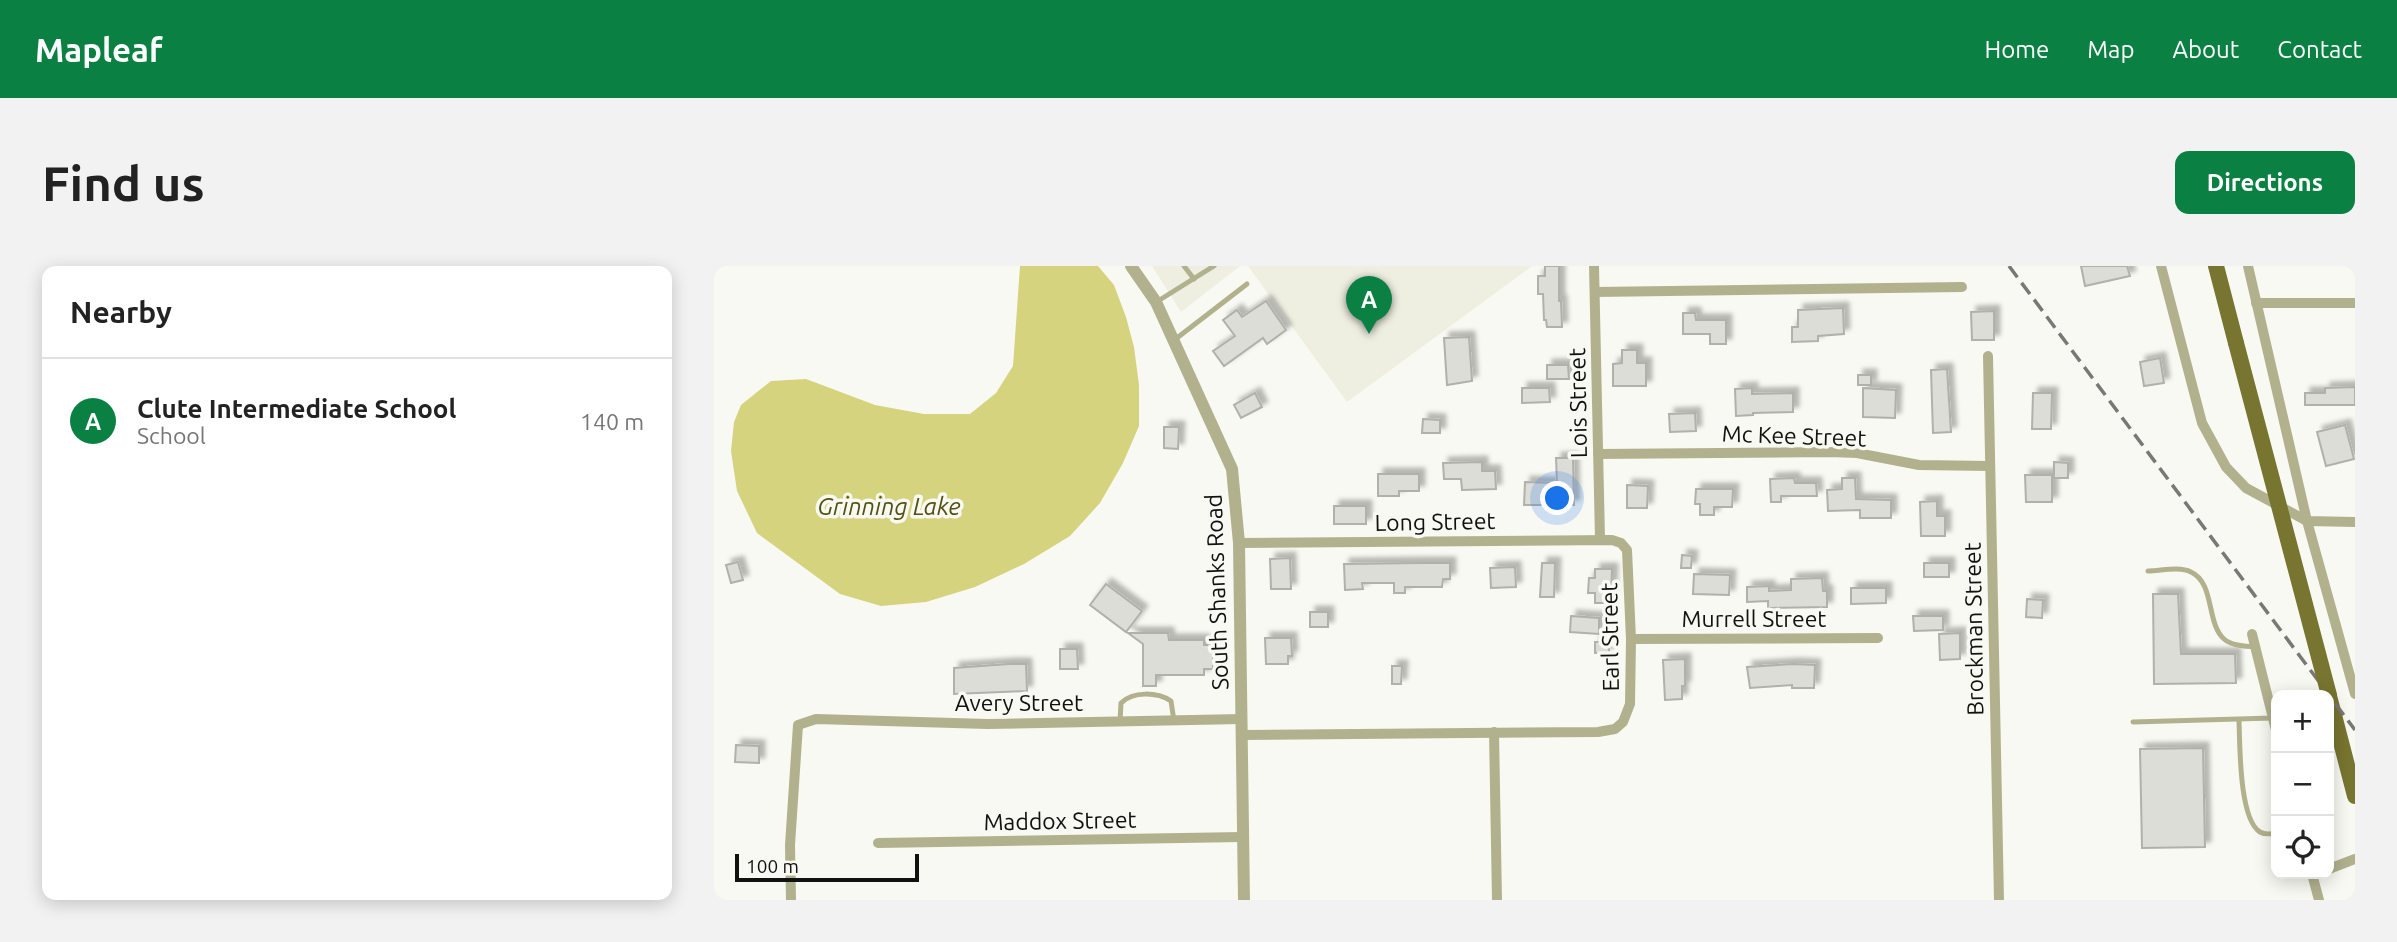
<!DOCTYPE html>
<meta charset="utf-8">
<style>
body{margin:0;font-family:Ubuntu,sans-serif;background:#f2f2f2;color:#222}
.controls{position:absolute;right:21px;bottom:21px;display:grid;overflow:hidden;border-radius:14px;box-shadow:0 4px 18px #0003}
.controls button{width:63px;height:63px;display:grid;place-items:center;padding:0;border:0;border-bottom:2px solid #e0e0e0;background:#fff;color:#222;font:35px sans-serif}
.scale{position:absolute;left:21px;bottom:18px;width:184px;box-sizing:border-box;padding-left:7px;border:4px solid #11110f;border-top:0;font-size:19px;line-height:24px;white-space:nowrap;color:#11110f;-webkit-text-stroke:5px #f9f9f3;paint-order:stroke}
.you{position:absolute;left:844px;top:233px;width:24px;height:24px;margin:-18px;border:5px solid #fff;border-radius:50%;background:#1a73e8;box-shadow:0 0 0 10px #1a73e833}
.badge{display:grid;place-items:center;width:46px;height:46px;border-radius:50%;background:#0b8043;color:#fff;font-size:23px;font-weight:700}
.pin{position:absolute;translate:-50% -58px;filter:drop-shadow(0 2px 4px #0008)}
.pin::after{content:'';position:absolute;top:37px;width:24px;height:21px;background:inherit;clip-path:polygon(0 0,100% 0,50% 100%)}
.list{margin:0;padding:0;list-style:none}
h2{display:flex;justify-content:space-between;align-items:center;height:91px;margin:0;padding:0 28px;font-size:30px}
h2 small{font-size:23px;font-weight:400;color:#767676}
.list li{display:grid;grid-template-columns:46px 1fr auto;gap:21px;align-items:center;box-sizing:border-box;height:126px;padding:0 28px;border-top:2px solid #e0e0e0}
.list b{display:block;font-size:26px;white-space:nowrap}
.list p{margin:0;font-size:23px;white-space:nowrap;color:#767676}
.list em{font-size:23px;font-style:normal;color:#767676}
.icon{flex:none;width:38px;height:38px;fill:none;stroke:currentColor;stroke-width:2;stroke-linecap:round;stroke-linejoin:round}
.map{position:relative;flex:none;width:1641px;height:634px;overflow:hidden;border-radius:14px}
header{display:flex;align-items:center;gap:42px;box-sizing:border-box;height:98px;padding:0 35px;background:#0b8043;color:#fff}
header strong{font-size:33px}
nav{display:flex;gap:38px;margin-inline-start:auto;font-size:24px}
.intro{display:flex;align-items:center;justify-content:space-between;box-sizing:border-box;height:168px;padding:0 42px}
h1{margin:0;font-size:49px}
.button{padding:18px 32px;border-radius:14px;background:#0b8043;color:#fff;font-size:24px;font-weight:700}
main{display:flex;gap:42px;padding:0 42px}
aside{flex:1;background:#fff;border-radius:14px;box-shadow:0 4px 18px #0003}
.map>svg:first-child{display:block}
.built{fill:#eeeee1}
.water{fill:#d5d37e}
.building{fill:#ddddd7;stroke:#b1b1ab;stroke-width:2;filter:url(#shadow)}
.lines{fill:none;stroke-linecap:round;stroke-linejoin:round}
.service{stroke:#b2b18e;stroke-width:5}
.minor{stroke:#b2b18e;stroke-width:10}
.tertiary{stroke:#b2b18e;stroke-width:12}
.primary{stroke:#787530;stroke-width:16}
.rail{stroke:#787875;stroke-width:3.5;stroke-dasharray:14 7;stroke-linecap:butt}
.primary-bridge{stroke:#787530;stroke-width:16}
.labels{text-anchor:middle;stroke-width:7;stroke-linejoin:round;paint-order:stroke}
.street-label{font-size:23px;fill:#11110f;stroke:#f9f9f3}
.water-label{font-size:24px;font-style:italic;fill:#535010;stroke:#f9f9f3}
</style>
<header>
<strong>Mapleaf</strong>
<nav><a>Home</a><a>Map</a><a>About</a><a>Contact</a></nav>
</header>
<div class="intro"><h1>Find us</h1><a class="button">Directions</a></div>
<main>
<aside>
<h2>Nearby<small></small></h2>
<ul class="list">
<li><span class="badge">A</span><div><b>Clute Intermediate School</b><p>School</p></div><em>140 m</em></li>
</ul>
</aside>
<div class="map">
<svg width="1641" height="634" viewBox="0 0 1641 634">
<defs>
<filter id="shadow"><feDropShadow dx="5.5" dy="-5.5" stdDeviation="2" flood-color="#0004"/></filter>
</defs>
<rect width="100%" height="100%" fill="#f9f9f3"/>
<!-- built -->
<g class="built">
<polygon points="438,0 526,0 467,46"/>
<polygon points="534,0 818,0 633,136"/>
</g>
<!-- water -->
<polygon class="water" points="306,0 384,0 400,19 412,51 420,81 425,119 425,160 409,197 386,237 356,270 310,298 261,321 212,336 167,340 126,328 43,267 23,225 17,185 20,156 27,139 57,115 92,113 161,139 210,148 256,148 282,127 299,100"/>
<!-- building -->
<g class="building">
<polygon points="831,0 845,0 845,35 847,35 848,61 833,61 832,54 830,54 829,28 824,28 824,10 831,10"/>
<polygon points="1367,0 1413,0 1416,10 1371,20"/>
<polygon points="552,35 572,64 553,78 549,72 510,100 499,85 521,70 509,54 523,44 528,51"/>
<polygon points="1129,42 1130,68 1104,70 1104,75 1078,76 1078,61 1084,61 1084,44"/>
<polygon points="1280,45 1280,74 1258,74 1257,46"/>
<polygon points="969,47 981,47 982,54 1012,54 1012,78 996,78 996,68 969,68"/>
<polygon points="755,71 758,115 733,119 730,72"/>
<polygon points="908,84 923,84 923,97 932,97 932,120 899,120 899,98 908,97"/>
<polygon points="1446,92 1450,117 1430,120 1426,96"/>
<polygon points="833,99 854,99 855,113 833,113"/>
<polygon points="1233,103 1237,166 1219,167 1217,104"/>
<rect x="1144" y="109" width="13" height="10"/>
<polygon points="1641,121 1641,139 1591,139 1591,127 1611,127 1611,122"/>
<polygon points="808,122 835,122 836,136 808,137"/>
<polygon points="1038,122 1038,128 1079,127 1079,146 1039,147 1039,149 1022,150 1021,123"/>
<polygon points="1149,122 1182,124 1181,152 1149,151"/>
<polygon points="541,127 548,141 527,152 520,139"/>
<polygon points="1319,127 1338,127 1337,163 1318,163"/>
<polygon points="981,147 982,165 956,166 955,148"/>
<polygon points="709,153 726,154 726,167 708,167"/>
<polygon points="1631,159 1640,193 1612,200 1603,166"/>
<polygon points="450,161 465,161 464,183 450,182"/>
<polygon points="842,192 859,192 860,239 810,239 811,216 843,217"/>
<polygon points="768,196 768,205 781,205 782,223 748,224 747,213 730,213 729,197"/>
<polygon points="1340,196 1354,197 1354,212 1340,212"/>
<polygon points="664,208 705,208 705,225 685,225 685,230 664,230"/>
<polygon points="1311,209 1338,209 1338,236 1312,236"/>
<polygon points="1080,212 1081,217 1102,217 1103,230 1067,230 1067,236 1057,236 1056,213"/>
<polygon points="1128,212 1141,212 1142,233 1177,234 1177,252 1146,252 1146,244 1114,245 1113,224 1128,223"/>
<polygon points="913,219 934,220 933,242 913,242"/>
<polygon points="982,223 1019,223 1018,241 1000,241 1000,249 986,249 986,238 981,238"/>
<polygon points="1223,235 1223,250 1231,250 1231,270 1207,270 1206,236"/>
<rect x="620" y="240" width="32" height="18"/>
<polygon points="968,289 978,290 977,302 967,302"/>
<polygon points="576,292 577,323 557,323 556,293"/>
<polygon points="24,296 29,314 17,317 12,299"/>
<polygon points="707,297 736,297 736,313 729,313 728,321 691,321 691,327 680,327 680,317 648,317 649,323 631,324 630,298"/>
<polygon points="828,297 841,297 840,331 826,331"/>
<rect x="1210" y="297" width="25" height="14"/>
<polygon points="801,301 802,321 777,322 776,302"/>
<polygon points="881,303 898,303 897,337 881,337 881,327 874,327 875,312 881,312"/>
<polygon points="980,308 1016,309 1015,329 979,328"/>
<polygon points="1108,312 1109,325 1113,325 1113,341 1054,342 1054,335 1033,336 1033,321 1055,320 1055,325 1077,324 1077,313"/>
<polygon points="392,318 428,345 412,366 376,339"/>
<polygon points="1137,322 1172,322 1172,337 1137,338"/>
<polygon points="1439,328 1464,328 1467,388 1521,388 1522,417 1440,418"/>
<polygon points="1313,333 1329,334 1328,352 1312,351"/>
<rect x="596" y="346" width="18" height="15"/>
<polygon points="857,350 885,352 885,368 856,366"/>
<polygon points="1199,350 1229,350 1229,364 1200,365"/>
<polygon points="414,367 454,367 455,374 490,374 490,379 499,379 499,403 490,403 490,409 442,409 442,420 429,420 429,378"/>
<polygon points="1246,367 1246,393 1226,394 1225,368"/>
<polygon points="551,372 577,372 578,390 574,390 574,398 552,398"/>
<rect x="881" y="376" width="14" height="11"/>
<polygon points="346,383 363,383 364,403 346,403"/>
<polygon points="971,393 971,420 968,420 968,433 951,434 949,394"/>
<polygon points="295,398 312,398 313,425 240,428 240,402"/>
<polygon points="1079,398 1101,399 1100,422 1078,422 1078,419 1036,422 1033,401"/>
<polygon points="678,400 688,400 687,418 678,418"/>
<polygon points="22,479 45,480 45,497 21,496"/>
<polygon points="1489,482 1491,581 1428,582 1426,483"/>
</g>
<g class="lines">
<!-- service -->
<g class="service">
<polyline points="470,0 480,13"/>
<polyline points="444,35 500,0"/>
<polyline points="459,75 533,18"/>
<path d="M1434,305C1447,305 1465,300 1477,306C1501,317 1492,357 1510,373C1518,380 1531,380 1541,381"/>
<path d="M1525,455C1526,479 1525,553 1546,566C1551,569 1557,568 1562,567"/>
<path d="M406,456L407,437C419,425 443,426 457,435L460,455"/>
<polyline points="1419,456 1559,452"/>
</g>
<!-- minor -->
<g class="minor">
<polyline points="880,0 886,273"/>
<polyline points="1447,0 1488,157 1512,201 1532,222 1593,255 1641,256"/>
<polyline points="1534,0 1593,255 1641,428"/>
<polyline points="881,26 1248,21"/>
<polyline points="1542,37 1641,37"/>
<polyline points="1274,90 1285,634"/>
<polyline points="884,188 1115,186 1143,187 1205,199 1275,200"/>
<polyline points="525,277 898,274 907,277 913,284 917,373 916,438 909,456 901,463 884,466 528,469"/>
<polyline points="1538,368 1562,464"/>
<polyline points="917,373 1164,372"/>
<polyline points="780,466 783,634"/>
<polyline points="164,577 528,571"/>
<polyline points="1615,603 1641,593"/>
<polyline points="1598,608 1605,634"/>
<polyline points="77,634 76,579 84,459 102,453 274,458 528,453"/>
</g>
<!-- tertiary -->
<polyline class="tertiary" points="417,0 442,36 518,203 525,277 530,634"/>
<!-- primary -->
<g class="primary">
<polyline points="1502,0 1522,77"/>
<polyline points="1615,430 1641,530"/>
</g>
<!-- rail -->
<polyline class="rail" points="1295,0 1641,464"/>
<!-- primary-bridge -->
<polyline class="primary-bridge" points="1522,77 1615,429"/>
</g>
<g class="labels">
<!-- street labels -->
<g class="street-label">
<text transform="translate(864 137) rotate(-91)" y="8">Lois Street</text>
<text transform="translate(1080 170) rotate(2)" y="8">Mc Kee Street</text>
<text transform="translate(721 256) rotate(-1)" y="8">Long Street</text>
<text transform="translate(503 326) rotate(-92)" y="8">South Shanks Road</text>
<text x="1040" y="361">Murrell Street</text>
<text transform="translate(1260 363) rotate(-91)" y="8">Brockman Street</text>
<text transform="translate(896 371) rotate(-91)" y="8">Earl Street</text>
<text x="305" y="445">Avery Street</text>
<text transform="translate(346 555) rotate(-1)" y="8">Maddox Street</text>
</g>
<!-- water labels -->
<g class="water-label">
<text x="175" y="249">Grinning Lake</text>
</g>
</g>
</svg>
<div class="controls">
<button>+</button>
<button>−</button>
<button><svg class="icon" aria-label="locate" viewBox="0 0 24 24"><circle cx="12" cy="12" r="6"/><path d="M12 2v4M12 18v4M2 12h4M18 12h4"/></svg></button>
</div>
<div class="scale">100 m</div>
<div class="you"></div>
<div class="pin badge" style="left:655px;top:68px">A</div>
</div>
</main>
